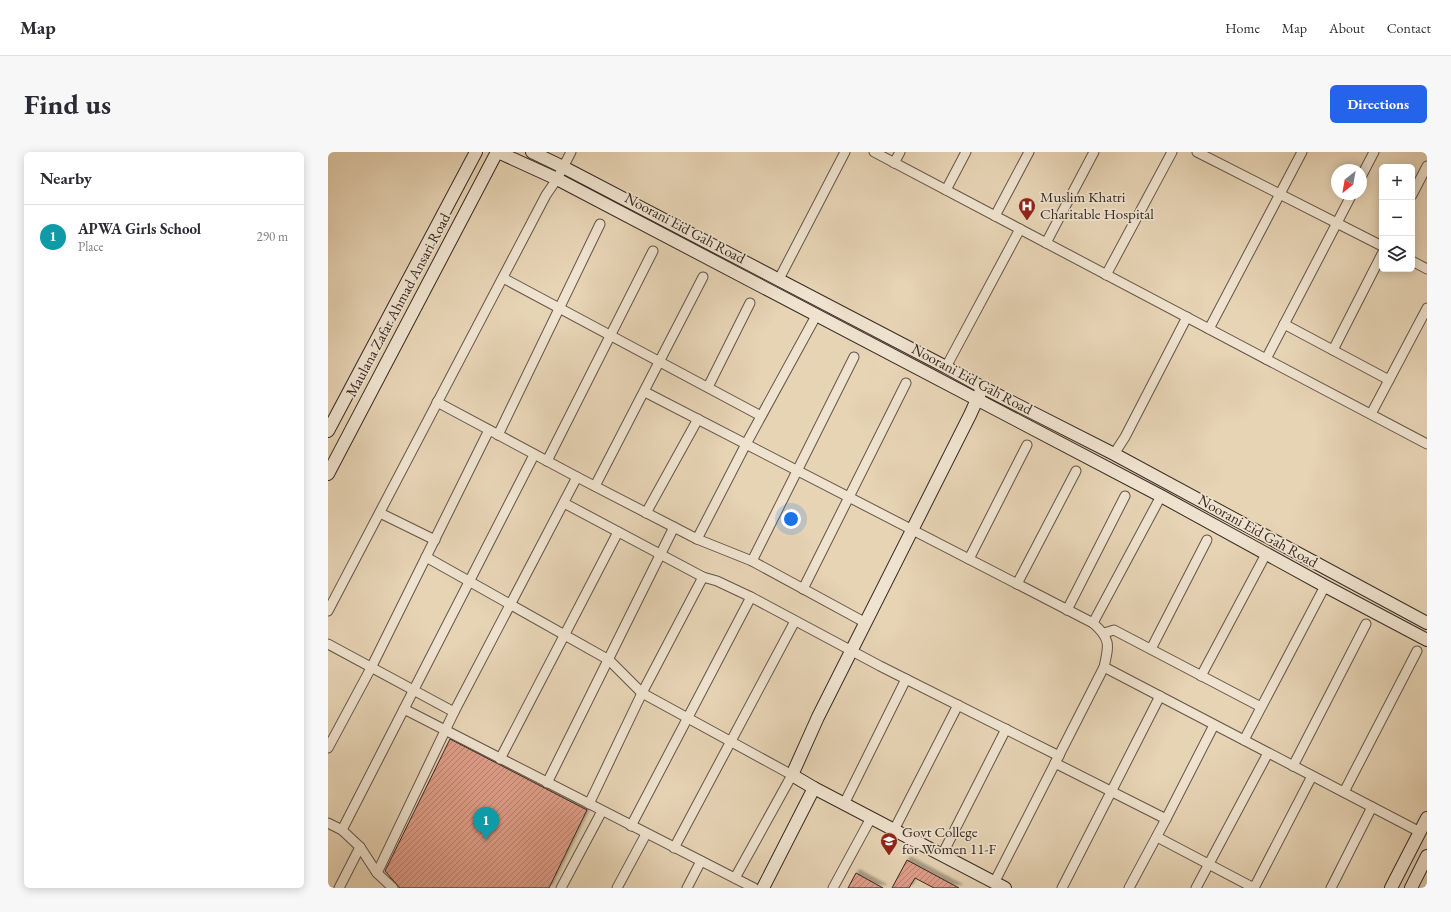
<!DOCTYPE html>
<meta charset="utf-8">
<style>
body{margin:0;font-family:"EB Garamond",serif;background:#f7f7f7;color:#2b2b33}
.controls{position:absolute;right:12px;top:12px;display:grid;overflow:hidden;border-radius:6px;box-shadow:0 2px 10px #0003}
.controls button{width:36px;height:36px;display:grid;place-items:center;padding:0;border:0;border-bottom:1px solid #e1e1e2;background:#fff;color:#2b2b33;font:20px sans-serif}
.compass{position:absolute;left:1003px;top:12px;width:36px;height:36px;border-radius:50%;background:#fff;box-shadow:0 2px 10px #0003;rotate:211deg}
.you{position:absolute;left:463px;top:367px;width:14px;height:14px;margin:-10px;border:3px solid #fff;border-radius:50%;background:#1a73e8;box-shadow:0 0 0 6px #1a73e833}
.badge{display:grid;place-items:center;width:26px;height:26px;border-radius:50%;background:#2563eb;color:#fff;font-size:13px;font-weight:700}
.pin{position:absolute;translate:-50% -33px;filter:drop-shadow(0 1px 2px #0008)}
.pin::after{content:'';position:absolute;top:21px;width:14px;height:12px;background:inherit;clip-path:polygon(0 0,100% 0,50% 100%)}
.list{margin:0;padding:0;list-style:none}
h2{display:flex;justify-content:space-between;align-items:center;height:52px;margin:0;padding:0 16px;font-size:17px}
h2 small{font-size:13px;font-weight:400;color:#7c7c81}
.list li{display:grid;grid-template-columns:26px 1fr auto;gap:12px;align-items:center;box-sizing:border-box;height:64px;padding:0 16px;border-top:1px solid #e1e1e2}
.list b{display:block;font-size:15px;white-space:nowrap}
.list p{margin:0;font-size:13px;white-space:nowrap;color:#7c7c81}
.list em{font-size:13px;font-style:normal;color:#7c7c81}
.icon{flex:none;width:22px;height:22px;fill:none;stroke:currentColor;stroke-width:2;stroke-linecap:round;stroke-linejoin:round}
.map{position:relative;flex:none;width:1099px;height:736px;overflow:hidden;border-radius:6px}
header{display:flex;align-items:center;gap:24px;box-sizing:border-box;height:56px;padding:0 20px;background:#fff;border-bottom:1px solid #e1e1e2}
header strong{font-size:19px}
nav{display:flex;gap:22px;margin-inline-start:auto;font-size:14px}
.intro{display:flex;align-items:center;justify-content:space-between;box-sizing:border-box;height:96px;padding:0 24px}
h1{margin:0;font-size:28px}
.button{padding:10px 18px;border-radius:6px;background:#2563eb;color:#fff;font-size:14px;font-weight:700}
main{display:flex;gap:24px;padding:0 24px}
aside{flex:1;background:#fff;border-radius:6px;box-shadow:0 2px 10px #0003}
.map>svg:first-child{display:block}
.building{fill:url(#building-hatch);stroke:#372a24;filter:url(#shadow)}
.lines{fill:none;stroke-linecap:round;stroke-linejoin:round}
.street-casing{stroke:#635448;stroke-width:11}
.secondary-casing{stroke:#372a24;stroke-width:14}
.street{stroke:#efe3cf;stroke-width:9}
.secondary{stroke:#efe3cf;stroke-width:12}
.labels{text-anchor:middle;stroke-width:3.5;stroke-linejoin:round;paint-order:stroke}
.poi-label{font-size:15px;fill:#372a24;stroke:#efe3cf;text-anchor:start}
.street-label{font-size:15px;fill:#372a24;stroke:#efe3cf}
</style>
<header>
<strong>Map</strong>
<nav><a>Home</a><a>Map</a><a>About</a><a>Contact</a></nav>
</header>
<div class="intro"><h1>Find us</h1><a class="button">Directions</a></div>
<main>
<aside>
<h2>Nearby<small></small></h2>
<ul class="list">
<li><span class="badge" style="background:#0f9aa8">1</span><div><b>APWA Girls School</b><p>Place</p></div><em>290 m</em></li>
</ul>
</aside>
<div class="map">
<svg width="1099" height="736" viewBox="0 0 1099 736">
<defs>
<pattern id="building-hatch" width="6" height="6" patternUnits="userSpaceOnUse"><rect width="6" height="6" fill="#e09e89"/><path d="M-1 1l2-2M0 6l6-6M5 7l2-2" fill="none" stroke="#b68170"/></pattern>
<filter id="shadow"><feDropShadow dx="3.5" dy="-3.5" stdDeviation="1" flood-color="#0004"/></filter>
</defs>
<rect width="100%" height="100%" fill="#e7d4b5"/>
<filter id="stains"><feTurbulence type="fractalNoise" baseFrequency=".005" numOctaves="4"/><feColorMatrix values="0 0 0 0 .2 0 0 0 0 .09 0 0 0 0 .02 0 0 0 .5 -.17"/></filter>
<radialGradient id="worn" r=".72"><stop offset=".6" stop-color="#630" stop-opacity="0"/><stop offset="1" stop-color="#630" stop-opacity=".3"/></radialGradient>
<!-- building -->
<g class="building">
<polygon points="122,587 259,658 221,736 72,736 57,719"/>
<polygon points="579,708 631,736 606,736 587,726 581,736 564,736"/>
<polygon points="528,721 555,736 520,736"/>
</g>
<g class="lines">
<!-- street casing -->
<g class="street-casing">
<g id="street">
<polyline points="546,0 1099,292"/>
<polyline points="869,0 1054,94"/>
<polyline points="566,11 572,0"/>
<polyline points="1033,25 1046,0"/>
<polyline points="618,38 638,0"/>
<polyline points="1084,43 1099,14"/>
<polyline points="667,64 701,0"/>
<polyline points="718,91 766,0"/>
<polyline points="1084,109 1099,117"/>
<polyline points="778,123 844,0"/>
<polyline points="175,126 433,264"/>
<polyline points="451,127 517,0"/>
<polyline points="956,172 1061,228"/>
<polyline points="881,177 974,0"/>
<polyline points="1005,198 1054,102"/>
<polyline points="938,207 1024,42"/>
<polyline points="618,215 692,77"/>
<polyline points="380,235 422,151"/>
<polyline points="317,240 765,471"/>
<polyline points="109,250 249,325 369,387 424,409 538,471"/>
<polyline points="1043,262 1099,156"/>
<polyline points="170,283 272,72"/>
<polyline points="786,302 797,285 859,165"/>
<polyline points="219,309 325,99"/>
<polyline points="267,334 375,125"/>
<polyline points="236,351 375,425 389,429 423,445 552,514 731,604"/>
<polyline points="52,361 107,388"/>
<polyline points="318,361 370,267"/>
<polyline points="369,387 418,292 488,164"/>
<polyline points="98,405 281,508 314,541 464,623 407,726"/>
<polyline points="641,407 699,293"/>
<polyline points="424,409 526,205"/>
<polyline points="689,432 748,319"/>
<polyline points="475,437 578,231"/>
<polyline points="739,458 797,344"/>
<polyline points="0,459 218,43 229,27 243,0"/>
<polyline points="776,481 786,478 933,555"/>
<polyline points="0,492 126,560"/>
<polyline points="823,497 879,388"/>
<polyline points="776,515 1092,680"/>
<polyline points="873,524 938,402"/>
<polyline points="76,557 426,736"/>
<polyline points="916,588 997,434"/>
<polyline points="0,596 43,516 161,278"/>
<polyline points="172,607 290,380"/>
<polyline points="727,611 838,667 801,736"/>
<polyline points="965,614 1038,472"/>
<polyline points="219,631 346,375"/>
<polyline points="1016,640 1089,499"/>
<polyline points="261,652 314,541 375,425"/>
<polyline points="516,652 578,527"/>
<polyline points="838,667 886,573"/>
<polyline points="0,671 14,678 32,695 49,721 65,736"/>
<polyline points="303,674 423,445"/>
<polyline points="14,678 206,303"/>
<polyline points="566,678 630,553"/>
<polyline points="829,685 926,736"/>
<polyline points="346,696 467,469"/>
<polyline points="614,703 678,577"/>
<polyline points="49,721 126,560 249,325"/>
<path d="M666,731L776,515C781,493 783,487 765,471L833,344"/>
<polyline points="11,736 32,695"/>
<polyline points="233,736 274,659"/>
<polyline points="289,736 318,682"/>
<polyline points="359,736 373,709"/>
<polyline points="505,736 543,666"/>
<polyline points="734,736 832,544"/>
<polyline points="868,736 940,601"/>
<polyline points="926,736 984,624"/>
<polyline points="1003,736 1044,655"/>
</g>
</g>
<!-- secondary casing -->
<g class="secondary-casing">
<g id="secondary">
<polyline points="170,0 229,27 833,344 997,434 1099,488"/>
<polyline points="204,0 235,15 618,215 654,235 786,302 1099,471"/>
<polyline points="652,241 642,263 490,565 464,623 486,636 677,736"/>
<polyline points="0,279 148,0"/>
<polyline points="0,322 169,0"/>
<polyline points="435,736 486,636"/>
<polyline points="1063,736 1099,666"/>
<polyline points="1083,736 1099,704"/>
</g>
</g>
<!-- street -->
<use href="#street" class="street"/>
<!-- secondary -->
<use href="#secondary" class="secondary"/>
</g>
<!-- icons -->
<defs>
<g id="hospital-pin" transform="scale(0.9)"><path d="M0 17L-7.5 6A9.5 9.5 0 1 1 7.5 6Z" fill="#8f2418" stroke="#efe3cf"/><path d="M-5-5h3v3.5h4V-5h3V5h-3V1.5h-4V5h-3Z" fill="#fff"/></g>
<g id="university-pin" transform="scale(0.9)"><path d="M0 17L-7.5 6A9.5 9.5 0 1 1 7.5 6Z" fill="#8f2418" stroke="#efe3cf"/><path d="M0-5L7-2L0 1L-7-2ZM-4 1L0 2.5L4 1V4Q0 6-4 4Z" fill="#fff"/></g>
</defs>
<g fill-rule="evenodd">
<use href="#hospital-pin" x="699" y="54"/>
<use href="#university-pin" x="561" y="689"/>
</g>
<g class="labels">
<!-- poi labels -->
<g class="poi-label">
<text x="712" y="50">Muslim Khatri<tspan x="712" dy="17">Charitable Hospital</tspan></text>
<text x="574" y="685">Govt College<tspan x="574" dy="17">for Women 11-F</tspan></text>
</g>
<!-- street labels -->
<g class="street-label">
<text transform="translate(357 76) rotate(28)" y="5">Noorani Eid Gah Road</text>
<text transform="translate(70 153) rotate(-62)" y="5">Maulana Zafar Ahmad Ansari Road</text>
<text transform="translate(644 227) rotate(28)" y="5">Noorani Eid Gah Road</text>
<text transform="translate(930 379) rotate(29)" y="5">Noorani Eid Gah Road</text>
</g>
</g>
<rect width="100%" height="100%" filter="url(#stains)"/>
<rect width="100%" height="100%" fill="url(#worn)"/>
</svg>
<div class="controls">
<button>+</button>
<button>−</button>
<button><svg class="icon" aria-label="layers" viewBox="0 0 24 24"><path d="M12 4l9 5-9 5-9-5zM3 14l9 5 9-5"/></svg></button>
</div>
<svg class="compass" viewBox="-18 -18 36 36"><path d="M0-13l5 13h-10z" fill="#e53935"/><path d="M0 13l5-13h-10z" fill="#7c7c81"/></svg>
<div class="you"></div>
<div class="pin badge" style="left:158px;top:688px;background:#0f9aa8">1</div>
</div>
</main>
